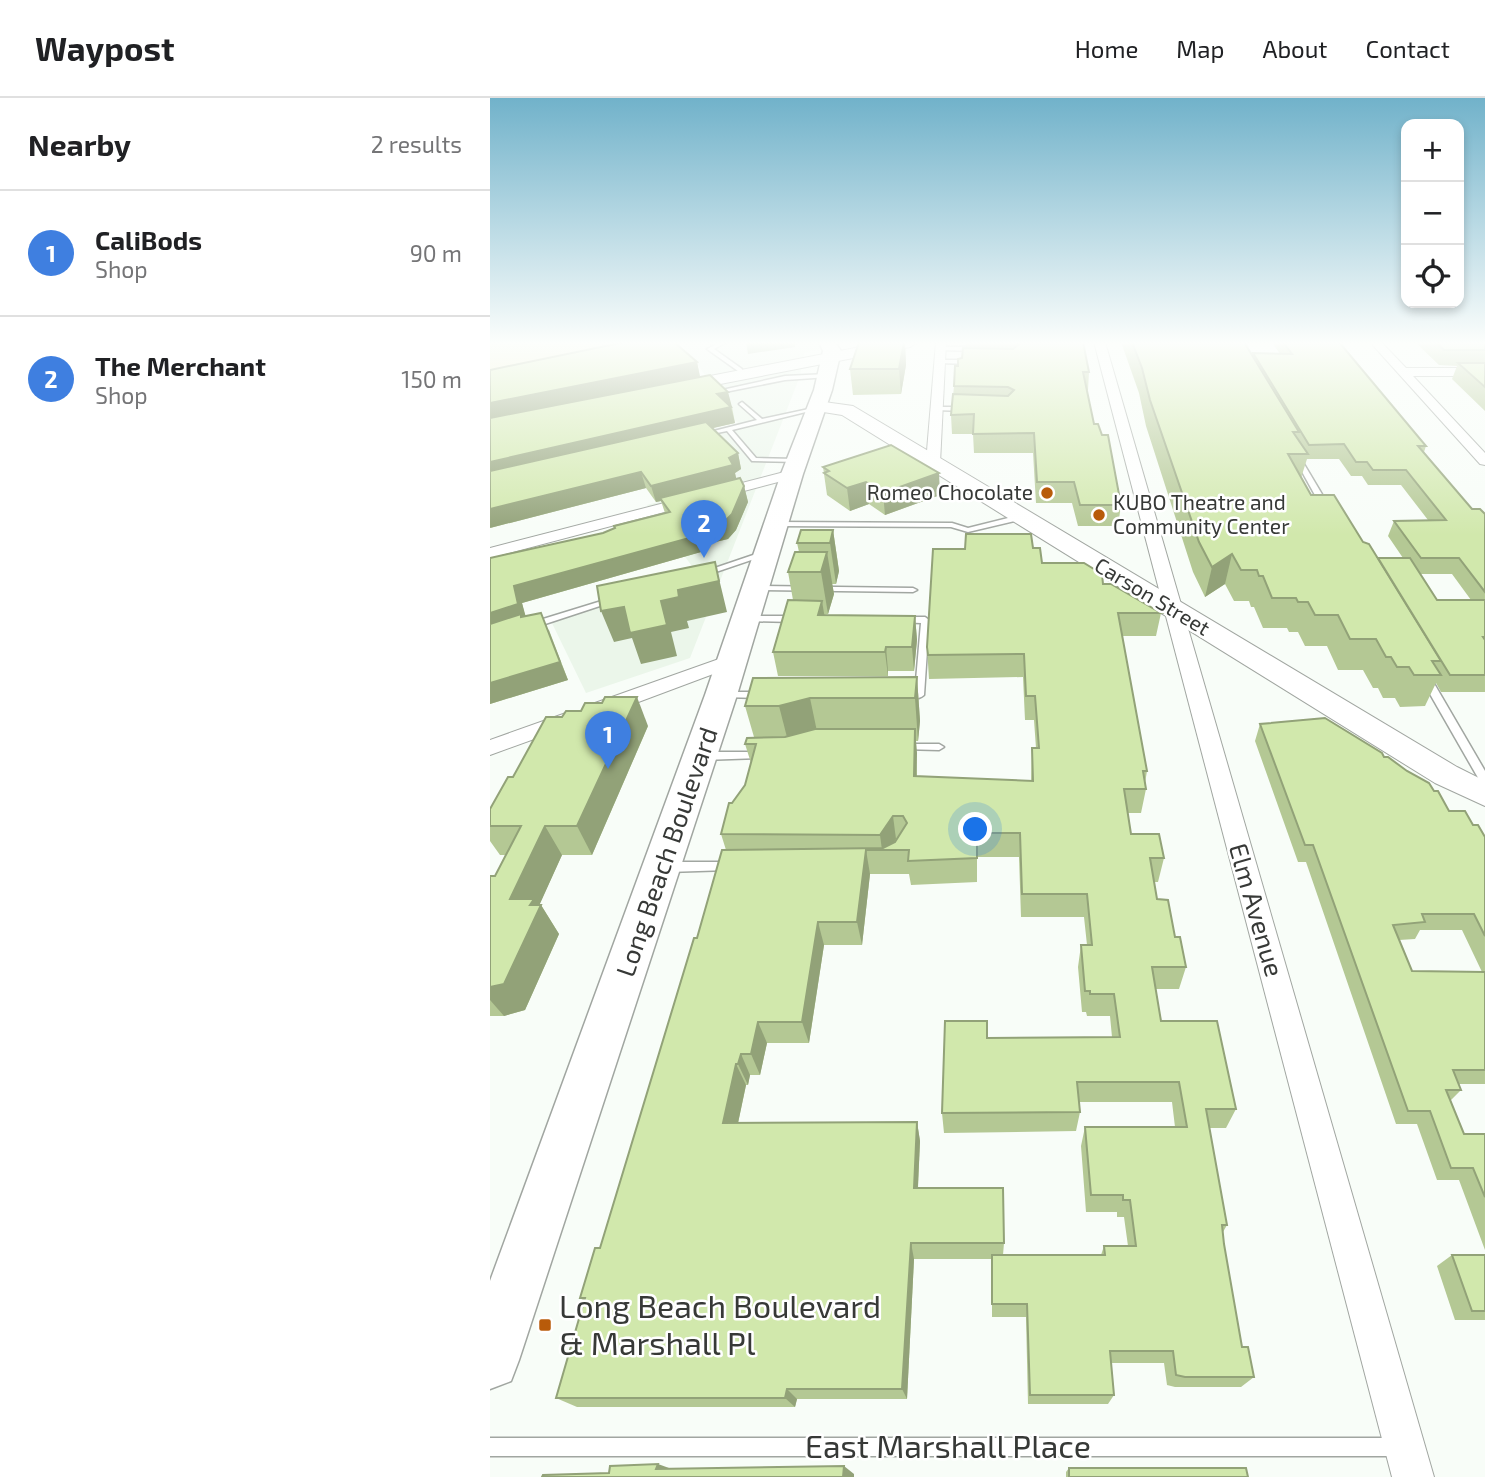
<!DOCTYPE html>
<meta charset="utf-8">
<style>
body{margin:0;font-family:"Exo 2",sans-serif;background:#f2f2f2;color:#202124}
.controls{position:absolute;right:21px;top:21px;display:grid;overflow:hidden;border-radius:14px;box-shadow:0 4px 10px #0003}
.controls button{width:63px;height:63px;display:grid;place-items:center;padding:0;border:0;border-bottom:2px solid #e0e0e0;background:#fff;color:#202124;font:35px sans-serif}
.you{position:absolute;left:486px;top:732px;width:24px;height:24px;margin:-18px;border:5px solid #fff;border-radius:50%;background:#1a73e8;box-shadow:0 0 0 10px #1a73e833}
.badge{display:grid;place-items:center;width:46px;height:46px;border-radius:50%;background:#d93025;color:#fff;font-size:23px;font-weight:700}
.pin{position:absolute;translate:-50% -58px;filter:drop-shadow(0 2px 4px #0008)}
.pin::after{content:'';position:absolute;top:37px;width:24px;height:21px;background:inherit;clip-path:polygon(0 0,100% 0,50% 100%)}
.list{margin:0;padding:0;list-style:none}
h2{display:flex;justify-content:space-between;align-items:center;height:91px;margin:0;padding:0 28px;font-size:30px}
h2 small{font-size:23px;font-weight:400;color:#757577}
.list li{display:grid;grid-template-columns:46px 1fr auto;gap:21px;align-items:center;box-sizing:border-box;height:126px;padding:0 28px;border-top:2px solid #e0e0e0}
.list b{display:block;font-size:26px;white-space:nowrap}
.list p{margin:0;font-size:23px;white-space:nowrap;color:#757577}
.list em{font-size:23px;font-style:normal;color:#757577}
.icon{flex:none;width:38px;height:38px;fill:none;stroke:currentColor;stroke-width:2;stroke-linecap:round;stroke-linejoin:round}
.map{position:relative;flex:none;width:995px;height:1379px;overflow:hidden}
header{display:flex;align-items:center;gap:42px;box-sizing:border-box;height:98px;padding:0 35px;background:#fff;border-bottom:2px solid #e0e0e0}
header strong{font-size:33px}
nav{display:flex;gap:38px;margin-inline-start:auto;font-size:24px}
main{display:flex}
aside{flex:1;background:#fff}
.map>svg:first-child{display:block}
.built{fill:#ebf6ea}
.green{fill:#efeec6}
.lines{fill:none;stroke-linecap:round;stroke-linejoin:round}
.lane-casing{stroke:#a1a6a1;stroke-width:3}
.street-casing{stroke:#a1a6a1;stroke-width:2}
.secondary-casing{stroke:#a1a6a1;stroke-width:2}
.primary-casing{stroke:#a1a6a1;stroke-width:3}
.lane{fill:#fff;fill-rule:evenodd}
.street{fill:#fff;fill-rule:evenodd}
.secondary{fill:#fff;fill-rule:evenodd}
.primary{fill:#fff;fill-rule:evenodd}
.wall{fill:#b4c894;fill-rule:evenodd}
.shaded-wall{fill:#92a278}
.building{fill:#d1e8ac;stroke:#92a278;stroke-width:2}
.poi-dot{fill:#b85b0a;stroke:#fff;stroke-width:2.5}
.labels{text-anchor:middle;stroke-width:5;stroke-linejoin:round;paint-order:stroke}
.far-poi-label{font-size:21px;fill:#373937;stroke:#fff;text-anchor:end}
.far-street-label{font-size:21px;fill:#373937;stroke:#fff}
.street-label{font-size:26px;fill:#373937;stroke:#fff}
.near-poi-label{font-size:32px;fill:#373937;stroke:#fff;text-anchor:start}
.near-street-label{font-size:32px;fill:#373937;stroke:#fff}
</style>
<header>
<strong>Waypost</strong>
<nav><a>Home</a><a>Map</a><a>About</a><a>Contact</a></nav>
</header>
<main>
<aside>
<h2>Nearby<small>2 results</small></h2>
<ul class="list">
<li><span class="badge" style="background:#3f7fe0">1</span><div><b>CaliBods</b><p>Shop</p></div><em>90 m</em></li>
<li><span class="badge" style="background:#3f7fe0">2</span><div><b>The Merchant</b><p>Shop</p></div><em>150 m</em></li>
</ul>
</aside>
<div class="map">
<svg width="995" height="1379" viewBox="0 0 995 1379">
<rect width="100%" height="100%" fill="#f8fdf8"/>
<!-- built -->
<polygon class="built" points="202,244 357,244 314,255 310,278 200,560 96,595 59,519 207,475 157,407 209,393 168,344 248,325 210,289 222,286 192,247"/>
<!-- green -->
<polygon class="green" points="0,244 190,244 0,279"/>
<g class="lines">
<!-- lane casing -->
<g class="lane-casing">
<g id="lane">
<polygon points="230,244 236,244 224,251 252,271 252,273 248,273 217,251"/>
<polygon points="451,249 487,249 490,251 487,253 449,252"/>
<polygon points="450,262 482,262 485,264 482,266 448,265"/>
<polygon points="337,276 340,278 339,279 295,282 235,294 232,292 295,278"/>
<polygon points="252,304 272,321 328,309 328,311 242,332 266,360 307,361 309,362 309,364 262,363 237,333 212,338 212,336 267,322 250,307 249,306"/>
<polygon points="447,309 475,309 478,311 475,313 445,312 445,310"/>
<polygon points="806,360 811,361 839,408 837,409 831,408 805,361"/>
<polygon points="530,417 533,417 533,421 478,434 461,429 287,428 283,426 287,424 462,425 478,430"/>
<polygon points="272,454 279,456 217,477 214,477 210,475"/>
<polygon points="263,488 423,490 427,492 423,494 266,492 262,490"/>
<polygon points="118,501 124,501 125,503 46,529 43,530 39,527 40,525"/>
<polygon points="257,518 304,518 308,521 304,524 254,523 254,519"/>
<path d="M411,519H435L439,522L434,597C429,602 416,602 411,597L416,594H425L431,525L408,524V520Z"/>
<polygon points="937,579 942,582 995,673 995,686 991,685 932,582"/>
<polygon points="234,594 270,594 275,597 270,600 231,599 229,597"/>
<polygon points="415,646 449,646 454,649 449,652 411,651 410,649"/>
<polygon points="213,654 270,654 275,657 270,660 213,662 208,658"/>
<polygon points="178,764 239,764 243,765 245,768 243,771 239,772 178,774 174,772 172,769 174,766"/>
<polygon points="0,1340 907,1340 914,1342 916,1349 914,1356 907,1358 0,1358"/>
</g>
</g>
<!-- street casing -->
<g class="street-casing">
<g id="street">
<polygon points="446,244 456,244 450,365 443,369 436,365"/>
<polygon points="604,244 615,244 944,1379 902,1379"/>
<polygon points="880,244 891,244 916,270 995,270 995,278 923,278 995,355 995,367 990,366"/>
<polygon points="302,372 309,376 307,379 0,460 0,450"/>
<polygon points="243,556 250,558 253,562 250,566 119,615 105,615 102,610 105,605"/>
<polygon points="76,615 83,617 86,622 83,627 0,657 0,642"/>
</g>
</g>
<!-- secondary casing -->
<g class="secondary-casing">
<g id="secondary">
<polygon points="396,244 428,244 420,249 184,295 176,290 184,285"/>
<polygon points="327,303 363,308 967,669 995,683 995,708 945,685 352,317 321,312 318,308"/>
</g>
</g>
<!-- primary casing -->
<g class="primary-casing">
<polygon id="primary" points="329,244 345,244 351,253 342,292 313,376 247,597 29,1262 21,1283 0,1291 0,1183 215,597 291,376 324,292 333,253"/>
</g>
<!-- lane -->
<use href="#lane" class="lane"/>
<!-- street -->
<use href="#street" class="street"/>
<!-- secondary -->
<use href="#secondary" class="secondary"/>
<!-- primary -->
<use href="#primary" class="primary"/>
</g>
<!-- wall -->
<g class="wall">
<polygon points="415,244 416,267 411,296 363,297 360,271"/>
<polygon points="474,244 593,244 599,274 598,292 597,292 604,326 631,407 628,428 588,428 582,405 546,405 543,355 484,355 483,336 462,336 461,317 464,288 468,268 476,250 476,246 474,246"/>
<path d="M631,244H754L762,258L763,255L790,256L782,244H849L936,348L934,354L982,411L995,416V594H951L946,585L935,608L910,609L905,600H893L888,590H883L873,572H848L837,548H815L808,534H799L797,530H773L764,509H761L759,503H744L735,486L715,499L703,474L656,328L649,295ZM817,361H849L861,378H872L878,387H911L938,422L904,423L898,438L913,460L888,461L873,444L821,397L811,380ZM930,476H962L981,502H947Z"/>
<polygon points="925,244 995,244 995,313 962,281 967,268 949,267"/>
<polygon points="207,264 210,279 242,309 245,325 222,330 248,355 251,371 245,375 246,381 254,388 258,404 246,432 238,441 217,446 218,452 32,505 35,518 59,532 78,582 0,606 0,460 113,435 175,415 171,403 166,404 156,390 0,430"/>
<polygon points="333,369 450,397 395,417 379,406 360,413 337,397"/>
<polygon points="343,432 349,473 346,486 342,486 344,496 338,516 334,517 425,518 427,542 424,573 398,573 398,578 288,578 283,554 303,502 298,474 309,454 307,445"/>
<path d="M543,450L552,465L613,486L671,515L666,538H632L657,673L655,685L656,691L651,715H638L641,736L674,760L668,784H664L667,801L685,839L696,869L689,891H665L671,923L746,1011L736,1030H719L737,1127L733,1134L734,1146L752,1249L764,1279L751,1289H685L677,1287L674,1265H621L624,1297L618,1306H538L536,1219H502V1161H424L417,1301H307L305,1309H87L66,1300L94,1203L90,1200L110,1150L207,840L236,752L231,736L255,687L261,665L255,646L264,639L255,608L427,579L430,623L428,643H426L427,678L541,683L542,650H546L544,622H535L533,579L439,581L437,549ZM487,759H529L531,819H594L597,847H591L588,869L592,914H596L597,918H620L622,939L497,940L452,1015L454,1035L586,1033L590,1014L589,1004H682L685,1029H595L591,1048L596,1114H627V1119H634L638,1148H614L611,1157H513L514,1145L428,1090L430,1043L427,1024L248,1025L256,987H258L260,977H270L277,945H319L334,847H372L380,776H419L421,787L487,784Z"/>
<path d="M770,626L894,659L944,693L959,713L983,727L995,739V986H969L971,992L960,1003L974,1036H995V1152L969,1082H947L927,1026H906L816,764H808L765,643ZM930,832H972L992,874L922,873L909,842L925,841Z"/>
<polygon points="158,628 102,757 72,757 49,807 51,807 69,836 35,912 14,918 0,918 0,778 5,778 15,757 10,757 0,743 0,711 23,679"/>
<polygon points="962,1157 995,1157 995,1222 965,1222 947,1168"/>
<polygon points="579,1370 758,1379 576,1379 576,1374"/>
</g>
<!-- shaded-wall -->
<g class="shaded-wall">
<polygon points="256,244 305,244 305,249 258,256"/>
<polygon points="415,244 416,267 411,296 409,271"/>
<polygon points="207,264 210,279 0,321 0,305"/>
<polygon points="238,294 242,309 230,311 227,296"/>
<polygon points="241,309 245,325 0,382 0,364"/>
<polygon points="248,355 251,371 245,375 247,384 170,400 171,403 166,404 161,388 239,360"/>
<polygon points="151,374 156,390 0,430 0,411"/>
<polygon points="449,375 450,397 395,417 393,395"/>
<polygon points="376,384 379,406 360,413 357,390"/>
<polygon points="254,388 258,404 246,432 238,441 217,446 218,452 32,505 37,523 0,535 0,515 24,488 210,431"/>
<polygon points="343,432 349,473 346,486 340,445"/>
<polygon points="337,454 344,496 338,516 331,474"/>
<polygon points="742,456 735,486 715,499 722,469"/>
<polygon points="225,464 237,514 197,523 199,530 181,534 187,558 151,566 142,540 124,544 111,513 171,503 188,492"/>
<polygon points="332,503 336,527 328,517"/>
<polygon points="51,515 78,582 0,606 0,585"/>
<polygon points="425,518 427,542 424,573 422,549"/>
<polygon points="396,549 398,573 398,578 395,554"/>
<polygon points="427,579 430,623 428,643 425,600"/>
<polygon points="147,599 158,628 102,757 87,728"/>
<polygon points="320,600 329,643 300,651 289,608"/>
<polygon points="425,631 427,655 426,702 424,678"/>
<polygon points="403,718 406,741 399,752 392,752 390,737"/>
<polygon points="55,728 72,757 49,808 51,807 69,836 35,912 14,918 0,902 0,889 20,801"/>
<polygon points="376,752 380,776 372,847 367,824"/>
<polygon points="328,824 334,847 319,945 312,924"/>
<polygon points="268,924 277,945 270,977 261,956"/>
<polygon points="251,956 260,977 258,987 248,966"/>
<polygon points="246,966 256,987 244,1044 233,1025"/>
<polygon points="427,1024 430,1043 427,1107 424,1090"/>
<polygon points="421,1145 424,1161 417,1301 412,1291"/>
<polygon points="297,1291 307,1301 305,1309 295,1300"/>
<polygon points="168,1366 190,1374 166,1371"/>
<polygon points="354,1368 364,1376 364,1379 353,1379"/>
</g>
<!-- building -->
<g class="building">
<polygon points="135,244 184,244 207,264 0,305 0,272"/>
<polygon points="369,244 414,244 409,271 360,271"/>
<polygon points="527,244 593,244 599,274 593,274 604,326 608,326 612,337 618,337 631,407 590,407 584,384 547,384 544,335 483,336 484,316 461,317 463,296 518,298 524,292 518,289 464,288 465,268 468,268 468,261 472,260 473,250 523,251 529,246"/>
<polygon points="642,244 754,244 809,334 803,334 818,356 798,356 821,397 844,397 873,444 879,446 951,563 942,563 951,577 924,577 919,569 907,569 901,559 896,559 886,541 860,541 848,517 825,517 818,504 808,504 806,500 782,500 773,478 769,478 767,472 751,472 742,456 722,469 709,444 660,302 652,270"/>
<polygon points="793,244 849,244 936,348 928,348 982,411 990,411 995,416 995,494 969,460 931,460 904,423 956,422 916,372 883,372 877,364 866,364 854,346 819,347 763,255 802,256"/>
<polygon points="946,244 995,244 995,252 954,252"/>
<polygon points="968,265 995,265 995,289"/>
<polygon points="220,277 238,294 227,296 241,309 0,364 0,320"/>
<polygon points="216,324 248,355 239,360 243,367 161,388 151,374 0,411 0,373"/>
<polygon points="401,347 449,375 393,395 376,384 357,390 334,375 339,373 333,369"/>
<polygon points="250,380 254,388 242,416 234,424 210,431 214,436 24,488 28,506 0,515 0,460 113,435 125,430 124,428 180,414 170,400"/>
<polygon points="311,432 343,432 340,445 307,445"/>
<polygon points="476,436 541,436 543,450 550,450 552,465 594,465 612,476 613,486 621,486 671,515 628,515 657,673 653,673 656,691 634,691 641,736 669,736 674,760 660,760 667,801 678,802 685,839 690,839 696,869 662,869 671,923 727,923 746,1011 716,1011 737,1127 732,1127 734,1146 752,1249 758,1249 764,1279 695,1279 686,1277 683,1253 620,1253 624,1297 540,1297 537,1206 502,1206 502,1157 615,1157 614,1148 646,1148 640,1102 633,1102 633,1097 601,1097 595,1029 697,1029 689,984 587,984 590,1014 452,1015 455,923 497,923 497,940 630,939 624,896 600,896 600,893 595,893 591,847 602,847 597,796 532,796 530,735 487,735 487,760 418,763 419,752 376,752 367,824 328,824 312,924 268,924 261,956 251,956 248,966 246,966 233,1025 427,1024 424,1090 513,1090 514,1145 421,1145 412,1291 297,1291 295,1300 66,1300 95,1200 90,1200 105,1150 110,1150 204,840 207,840 232,752 393,750 405,744 417,725 413,718 403,718 390,737 231,736 239,705 242,705 255,687 266,646 255,646 257,640 295,639 325,631 425,631 424,678 543,683 542,650 549,650 545,598 536,598 534,556 438,557 437,549 443,451 475,451"/>
<polygon points="305,454 337,454 331,474 298,474"/>
<polygon points="888,460 920,460 947,502 995,502 995,539 993,539 995,542 995,577 960,577"/>
<polygon points="225,464 229,483 188,492 189,499 171,503 177,527 140,535 134,509 111,513 107,488"/>
<polygon points="298,502 332,503 328,517 425,518 422,549 396,549 395,554 283,554"/>
<polygon points="51,515 70,564 0,585 0,526 31,516 31,519"/>
<polygon points="427,579 425,600 320,600 289,608 255,608 263,580"/>
<polygon points="115,599 147,599 87,728 55,728 20,801 44,801 40,807 51,807 14,886 0,889 0,778 5,778 31,728 0,728 0,711 18,679 23,679 56,619 72,619 76,613 91,613 95,605 112,605"/>
<polygon points="835,620 892,655 894,659 898,659 917,673 939,685 944,693 948,693 959,713 975,713 983,727 988,727 995,739 995,838 984,816 932,816 935,824 903,827 922,873 995,874 995,972 963,972 971,992 956,992 974,1036 995,1036 995,1099 983,1070 961,1070 940,1013 918,1013 823,747 815,747 770,626"/>
<polygon points="962,1157 995,1157 995,1213 982,1213"/>
<polygon points="168,1366 166,1371 354,1368 353,1379 52,1379 53,1377 119,1375 120,1368"/>
<polygon points="579,1370 756,1370 758,1379 579,1379"/>
</g>
<!-- sky -->
<linearGradient id="sky" x2="0" y2="1"><stop stop-color="#71b2ca"/><stop offset="0.56" stop-color="#fcfefc"/><stop offset="1" stop-color="#fcfefc" stop-opacity="0"/></linearGradient>
<rect width="995" height="437" fill="url(#sky)"/>
<!-- markers -->
<g class="poi-dot">
<circle cx="557" cy="395" r="7"/>
<circle cx="609" cy="417" r="7"/>
<rect x="48" y="1220" width="14" height="14" rx="3.5"/>
</g>
<g class="labels">
<!-- far-poi labels -->
<g class="far-poi-label">
<text x="543" y="402">Romeo Chocolate</text>
<text x="623" y="412" text-anchor="start">KUBO Theatre and<tspan x="623" dy="24">Community Center</tspan></text>
</g>
<!-- far-street labels -->
<g class="far-street-label">
<text transform="translate(662 499) rotate(31)" y="7">Carson Street</text>
</g>
<!-- street labels -->
<g class="street-label">
<text transform="translate(177 754) rotate(-71)" y="9">Long Beach Boulevard</text>
<text transform="translate(766 812) rotate(74)" y="9">Elm Avenue</text>
</g>
<!-- near-poi labels -->
<g class="near-poi-label">
<text x="69" y="1220">Long Beach Boulevard<tspan x="69" dy="37">&amp; Marshall Pl</tspan></text>
</g>
<!-- near-street labels -->
<g class="near-street-label">
<text x="458" y="1360">East Marshall Place</text>
</g>
</g>
</svg>
<div class="controls">
<button>+</button>
<button>−</button>
<button><svg class="icon" aria-label="locate" viewBox="0 0 24 24"><circle cx="12" cy="12" r="6"/><path d="M12 2v4M12 18v4M2 12h4M18 12h4"/></svg></button>
</div>
<div class="you"></div>
<div class="pin badge" style="left:118px;top:671px;background:#3f7fe0">1</div>
<div class="pin badge" style="left:214px;top:460px;background:#3f7fe0">2</div>
</div>
</main>
